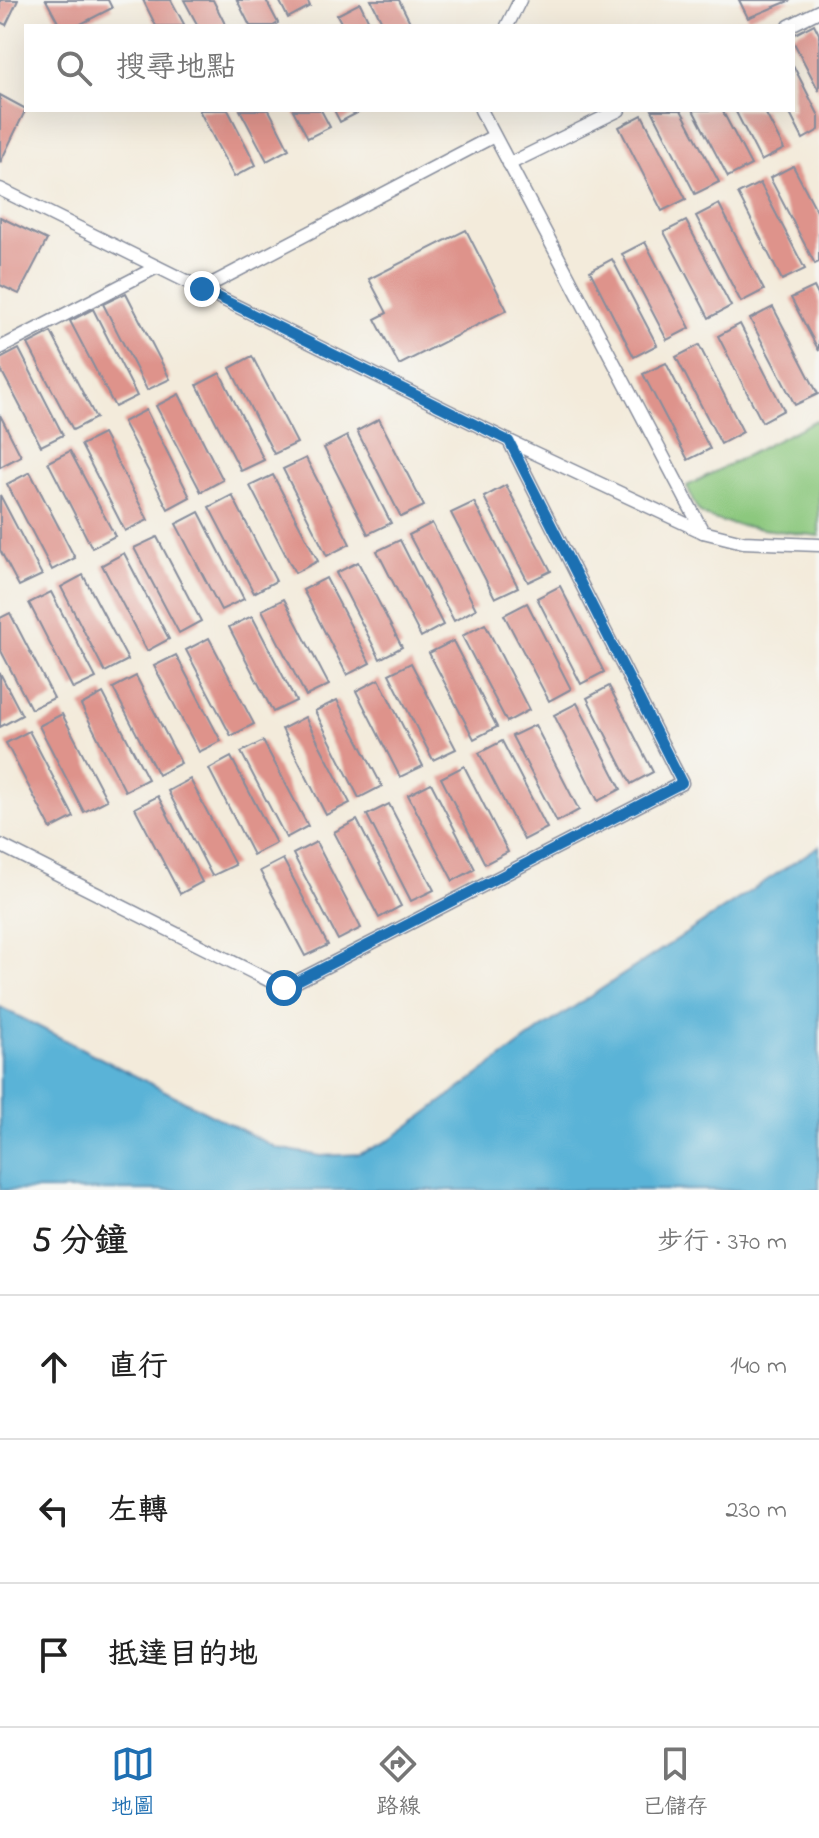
<!DOCTYPE html>
<html lang="zh-TW">
<meta charset="utf-8">
<style>
body{margin:0;font-family:"Indie Flower","LXGW WenKai TC",sans-serif;background:#f6f6f6;color:#222}
.stop{position:absolute;width:24px;height:24px;margin:-18px;border:6px solid #1f6fb2;border-radius:50%;background:#fff}
.stop.end{background:#1f6fb2;border-color:#fff;box-shadow:0 2px 8px #0008}
.list{margin:0;padding:0;list-style:none}
h2{display:flex;justify-content:space-between;align-items:center;height:104px;margin:0;padding:0 32px;font-size:34px}
h2 small{font-size:26px;font-weight:400;color:#767676}
.list li{display:grid;grid-template-columns:52px 1fr auto;gap:24px;align-items:center;box-sizing:border-box;height:144px;padding:0 32px;border-top:2px solid #e0e0e0}
.list b{display:block;font-size:30px;white-space:nowrap}
.list em{font-size:26px;font-style:normal;color:#767676}
.icon{flex:none;width:44px;height:44px;fill:none;stroke:currentColor;stroke-width:2;stroke-linecap:round;stroke-linejoin:round}
.map{position:relative;flex:none;width:819px;height:1190px;overflow:hidden}
.search{position:absolute;background:#fff;box-shadow:0 8px 32px #0002;left:24px;right:24px;top:24px;height:88px;display:flex;align-items:center;gap:20px;box-sizing:border-box;padding:0 28px;border-radius:0px;color:#767676;font-size:30px}
.sheet{height:536px;background:#fff}
nav{display:flex;justify-content:space-around;align-items:center;box-sizing:border-box;height:112px;border-top:2px solid #e0e0e0;background:#fff;font-size:22px;color:#767676}
nav a{display:grid;justify-items:center;gap:4px}
nav .on{color:#1f6fb2}
.map>svg:first-child{display:block}
.green{fill:#8cc87e;stroke:#547c6e;stroke-width:2}
.water{fill:#5ab3d7;stroke:#3a719a;stroke-width:2}
.building{fill:#de938b}
.lines{fill:none;stroke-linecap:round;stroke-linejoin:round}
.service-casing{stroke:#878d9c;stroke-width:15}
.service{stroke:#fff;stroke-width:12}
.route{stroke:#1f6fb2;stroke-width:10}
</style>
<div class="map">
<svg width="819" height="1190" viewBox="0 0 819 1190">
<rect width="100%" height="100%" fill="#f6f6f2"/>
<filter id="ink" filterUnits="userSpaceOnUse"><feTurbulence type="fractalNoise" baseFrequency=".0125" numOctaves="2"/><feDisplacementMap in="SourceGraphic" scale="16" xChannelSelector="R" yChannelSelector="G"/><feConvolveMatrix kernelMatrix="1 2 1 2 8 2 1 2 1" color-interpolation-filters="sRGB"/></filter>
<filter id="wash" filterUnits="userSpaceOnUse"><feTurbulence type="fractalNoise" baseFrequency=".006" numOctaves="4" result="noise"/><feDisplacementMap in="SourceGraphic" scale="32" xChannelSelector="R" yChannelSelector="G"/><feGaussianBlur stdDeviation="1.8" result="paint"/><feColorMatrix in="noise" values="0 0 0 0 0 0 0 0 0 0 0 0 0 0 0 0 0 1.4 0 .05"/><feComposite in="paint" operator="in"/></filter>
<g filter="url(#wash)">
<rect width="100%" height="100%" fill="#f3ebdb"/>
<!-- green -->
<path class="green" d="M816,420L819,425V536C796,533 718,526 702,514C694,508 691,495 687,486Z"/>
<!-- water -->
<polygon class="water" points="819,846 819,1190 0,1190 0,1007 277,1148 321,1156 360,1154 390,1140 542,1028"/>
<g id="blocks">
<!-- building -->
<g class="building">
<polygon points="0,0 18,0 6,25 0,22"/>
<polygon points="46,0 108,0 112,8 77,26 60,26"/>
<polygon points="143,0 171,0 185,26 156,26"/>
<polygon points="184,0 213,0 226,26 198,26"/>
<polygon points="237,0 266,0 278,23 273,26 250,26"/>
<polygon points="279,0 307,0 310,6 288,18"/>
<polygon points="371,0 399,0 412,26 384,26"/>
<polygon points="739,0 791,0 748,18"/>
<polygon points="360,3 371,26 343,26 337,15"/>
<polygon points="814,24 819,34 819,91 793,41 793,35"/>
<polygon points="793,65 819,116 819,130 803,139 788,110 793,110"/>
<polygon points="0,95 26,109 0,163"/>
<polygon points="199,110 228,110 256,165 234,177"/>
<polygon points="240,110 269,110 289,149 267,161"/>
<polygon points="293,110 321,110 330,127 308,138"/>
<polygon points="334,110 363,110 340,122"/>
<polygon points="652,110 681,110 719,182 695,194"/>
<polygon points="693,110 722,110 751,165 728,177"/>
<polygon points="735,110 764,110 784,149 761,161"/>
<polygon points="642,115 686,199 662,211 619,127"/>
<polygon points="793,166 819,215 819,262 815,264 770,178"/>
<polygon points="760,183 805,269 782,280 738,194"/>
<polygon points="719,204 764,290 741,302 696,216"/>
<polygon points="0,217 47,240 19,294 0,285"/>
<polygon points="686,221 731,306 709,318 664,232"/>
<polygon points="466,230 507,310 399,365 375,319 387,313 369,279"/>
<polygon points="645,242 690,328 667,340 622,254"/>
<polygon points="612,259 657,345 634,357 590,271"/>
<polygon points="814,287 819,297 819,351 791,298"/>
<polygon points="126,293 170,379 147,390 103,304"/>
<polygon points="773,307 818,394 795,405 750,319"/>
<polygon points="93,309 137,396 115,407 70,321"/>
<polygon points="740,324 784,410 762,422 718,336"/>
<polygon points="51,332 96,418 73,430 28,344"/>
<polygon points="699,345 743,432 721,444 676,357"/>
<polygon points="19,349 63,435 41,446 0,368 0,359"/>
<polygon points="252,356 297,443 274,454 230,368"/>
<polygon points="666,363 710,449 688,460 643,374"/>
<polygon points="220,373 264,460 241,471 197,385"/>
<polygon points="179,394 223,480 201,492 156,406"/>
<polygon points="146,410 190,497 168,509 123,422"/>
<polygon points="0,415 21,456 0,467"/>
<polygon points="379,419 424,506 401,517 357,431"/>
<polygon points="103,434 148,520 125,531 81,445"/>
<polygon points="347,436 391,523 368,534 324,448"/>
<polygon points="70,451 115,536 92,548 48,462"/>
<polygon points="306,458 350,544 327,556 283,469"/>
<polygon points="30,472 75,558 52,570 7,484"/>
<polygon points="273,475 318,561 295,573 250,486"/>
<polygon points="506,485 551,571 528,582 484,497"/>
<polygon points="0,495 42,575 19,586 0,550"/>
<polygon points="232,495 276,581 254,593 209,507"/>
<polygon points="474,502 518,587 495,598 451,513"/>
<polygon points="199,512 244,599 221,610 176,524"/>
<polygon points="432,523 476,609 454,621 409,535"/>
<polygon points="157,537 201,621 179,633 134,548"/>
<polygon points="400,540 443,625 421,637 377,551"/>
<polygon points="124,553 169,639 147,651 102,565"/>
<polygon points="358,562 402,647 380,659 336,573"/>
<polygon points="83,575 128,660 105,672 61,587"/>
<polygon points="326,578 370,663 347,675 303,590"/>
<polygon points="560,586 604,672 581,684 537,598"/>
<polygon points="51,592 96,678 73,689 29,603"/>
<polygon points="284,599 329,685 306,696 262,610"/>
<polygon points="527,603 571,689 549,701 504,615"/>
<polygon points="10,613 54,698 31,709 0,649 0,618"/>
<polygon points="252,616 296,701 273,712 229,627"/>
<polygon points="485,624 529,710 507,722 462,636"/>
<polygon points="209,638 254,724 231,736 186,650"/>
<polygon points="453,641 497,727 474,739 429,653"/>
<polygon points="176,655 221,741 199,752 154,666"/>
<polygon points="411,663 456,749 433,760 389,674"/>
<polygon points="0,673 22,715 0,727"/>
<polygon points="136,676 181,763 158,775 113,688"/>
<polygon points="379,679 423,766 400,777 356,691"/>
<polygon points="609,686 653,772 631,784 587,698"/>
<polygon points="103,693 148,779 125,791 81,705"/>
<polygon points="337,700 382,786 359,798 315,711"/>
<polygon points="577,703 621,789 598,801 554,715"/>
<polygon points="62,714 107,800 84,812 39,726"/>
<polygon points="305,717 350,803 326,815 282,729"/>
<polygon points="535,725 579,810 557,822 512,736"/>
<polygon points="29,731 74,817 51,829 6,743"/>
<polygon points="263,741 308,826 286,838 241,752"/>
<polygon points="502,741 547,828 524,840 479,753"/>
<polygon points="231,757 276,843 253,855 209,769"/>
<polygon points="464,766 508,852 485,864 441,778"/>
<polygon points="190,779 235,865 212,876 168,791"/>
<polygon points="431,783 475,869 453,881 408,795"/>
<polygon points="158,796 202,882 180,894 135,808"/>
<polygon points="389,804 434,890 411,901 367,815"/>
<polygon points="357,820 401,906 379,918 334,832"/>
<polygon points="316,842 361,928 338,940 293,854"/>
<polygon points="283,859 328,945 305,956 260,871"/>
</g>
</g>
</g>
<g filter="url(#ink)">
<use href="#blocks" fill-opacity="0" stroke="#878d9c" stroke-width="2"/>
<g class="lines">
<!-- service casing -->
<g class="service-casing">
<g id="service">
<polyline points="507,26 520,0"/>
<polyline points="789,26 819,11"/>
<polyline points="481,110 703,532"/>
<polyline points="509,164 619,110"/>
<polyline points="0,189 509,441 703,532 743,542 819,545"/>
<polyline points="202,289 494,136"/>
<polyline points="0,348 157,267"/>
<polyline points="0,845 284,988 682,783 509,441"/>
</g>
</g>
<!-- service -->
<use href="#service" class="service"/>
</g>
</g>
<g class="lines" filter="url(#ink)">
<!-- route -->
<polyline class="route" points="202,289 509,441 682,783 284,988"/>
</g>
</svg>
<div class="stop" style="left:284px;top:988px"></div>
<div class="stop end" style="left:202px;top:289px"></div>
<div class="search"><svg class="icon" aria-label="search" viewBox="0 0 24 24"><circle cx="10" cy="10" r="6"/><path d="M15 15l6 6"/></svg>搜尋地點</div>
</div>
<section class="sheet">
<h2>5 分鐘<small>步行 · 370 m</small></h2>
<ul class="list">
<li><svg class="icon" aria-label="ahead" viewBox="0 0 24 24"><path d="M12 20V5M6 11l6-6 6 6"/></svg><div><b>直行</b></div><em>140 m</em></li>
<li><svg class="icon" aria-label="left" viewBox="0 0 24 24"><path d="M17 20v-9H6M10 6l-5 5 5 5"/></svg><div><b>左轉</b></div><em>230 m</em></li>
<li><svg class="icon" aria-label="arrive" viewBox="0 0 24 24"><path d="M6 21V4h12l-3 4 3 4H6"/></svg><div><b>抵達目的地</b></div></li>
</ul>
</section>
<nav>
<a class="on"><svg class="icon" aria-label="map" viewBox="0 0 24 24"><path d="M3 6l6-2 6 2 6-2v14l-6 2-6-2-6 2zM9 4v14M15 6v14"/></svg>地圖</a>
<a><svg class="icon" aria-label="directions" viewBox="0 0 24 24"><path d="M12 3l9 9-9 9-9-9zM9 14v-3h6M13 9l2 2-2 2"/></svg>路線</a>
<a><svg class="icon" aria-label="saved" viewBox="0 0 24 24"><path d="M7 4h10v16l-5-4-5 4z"/></svg>已儲存</a>
</nav>
